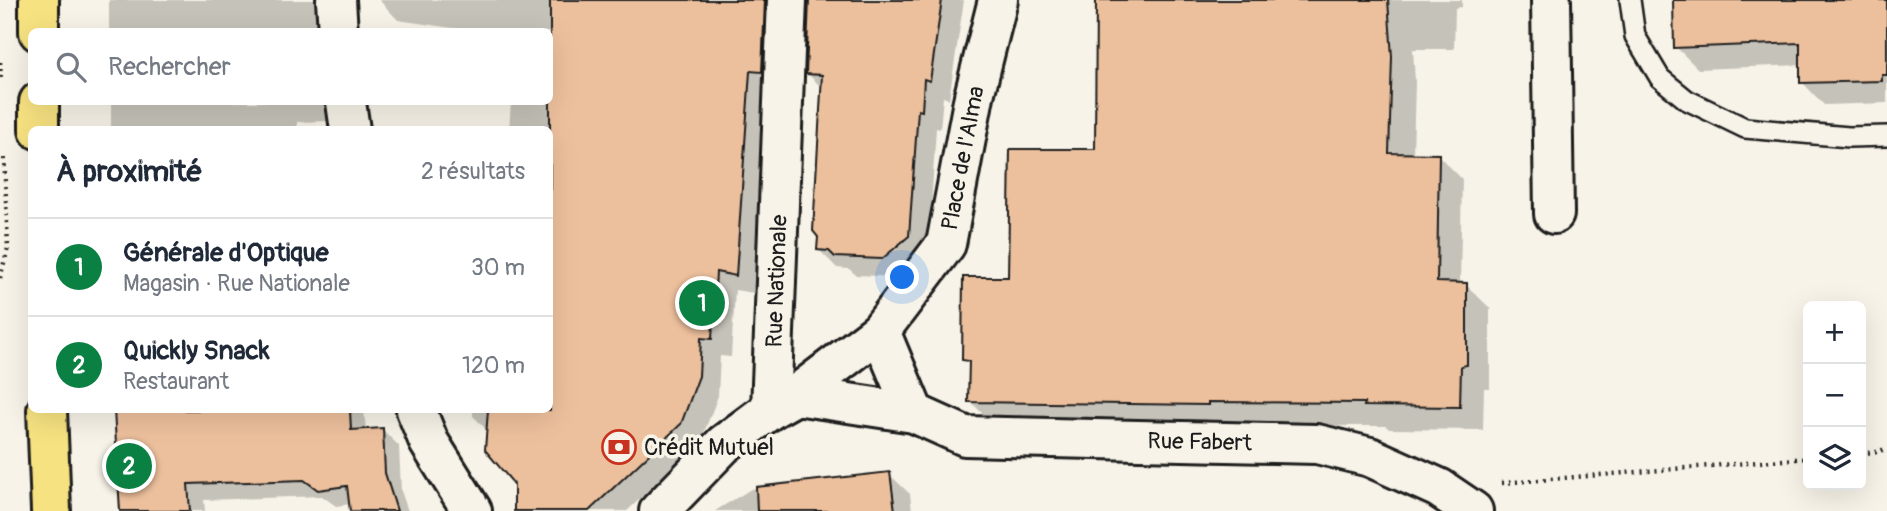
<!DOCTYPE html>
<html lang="fr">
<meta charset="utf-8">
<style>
body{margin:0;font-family:Pangolin,sans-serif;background:#f2f2f3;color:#1f2937}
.controls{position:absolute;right:21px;bottom:21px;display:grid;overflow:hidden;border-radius:10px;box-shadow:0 7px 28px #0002}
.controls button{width:63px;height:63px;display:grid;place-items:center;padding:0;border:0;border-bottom:2px solid #e0e1e3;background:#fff;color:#1f2937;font:35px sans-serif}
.you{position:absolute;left:903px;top:278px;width:24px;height:24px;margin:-18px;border:5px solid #fff;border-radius:50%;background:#1a73e8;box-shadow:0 0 0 10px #1a73e833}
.badge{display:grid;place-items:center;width:46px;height:46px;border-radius:50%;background:#0b8043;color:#fff;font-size:23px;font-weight:700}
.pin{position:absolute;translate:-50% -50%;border:4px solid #fff;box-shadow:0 2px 7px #0006}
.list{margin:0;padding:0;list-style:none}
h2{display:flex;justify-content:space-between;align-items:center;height:91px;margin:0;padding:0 28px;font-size:30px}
h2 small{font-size:23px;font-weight:400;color:#747a83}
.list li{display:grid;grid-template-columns:46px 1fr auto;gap:21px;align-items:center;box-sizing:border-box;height:98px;padding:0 28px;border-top:2px solid #e0e1e3}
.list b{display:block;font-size:26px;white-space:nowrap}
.list p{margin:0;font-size:23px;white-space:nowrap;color:#747a83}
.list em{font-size:23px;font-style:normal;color:#747a83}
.icon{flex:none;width:38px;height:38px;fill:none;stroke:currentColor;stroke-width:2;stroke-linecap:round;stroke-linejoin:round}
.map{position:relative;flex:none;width:1887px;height:511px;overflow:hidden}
.search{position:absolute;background:#fff;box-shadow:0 7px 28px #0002;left:28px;top:28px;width:525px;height:77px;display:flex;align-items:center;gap:18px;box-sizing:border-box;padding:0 24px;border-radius:10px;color:#747a83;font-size:26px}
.panel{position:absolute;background:#fff;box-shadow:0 7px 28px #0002;left:28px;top:126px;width:525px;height:287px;border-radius:10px}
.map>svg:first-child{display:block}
.shadow{fill:#0003}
.building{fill:#edc09d;stroke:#1c1c1c;stroke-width:2}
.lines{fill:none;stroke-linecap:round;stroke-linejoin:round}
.lane-casing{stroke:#1c1c1c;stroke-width:24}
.street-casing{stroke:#1c1c1c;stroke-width:44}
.secondary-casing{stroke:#1c1c1c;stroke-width:44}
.primary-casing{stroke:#1c1c1c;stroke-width:44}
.path{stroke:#1c1c1c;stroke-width:4.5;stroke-dasharray:2 5;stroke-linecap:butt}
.lane{stroke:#f7f3e8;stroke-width:19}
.street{stroke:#f7f3e8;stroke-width:38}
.secondary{stroke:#f7f3e8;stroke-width:38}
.primary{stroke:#f7e281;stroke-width:38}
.labels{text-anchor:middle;stroke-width:7;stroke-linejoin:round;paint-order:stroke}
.street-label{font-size:23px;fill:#1c1c1c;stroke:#f7f3e8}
.poi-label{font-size:23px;fill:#1c1c1c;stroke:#f7f3e8;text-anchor:start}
</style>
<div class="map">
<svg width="1887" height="511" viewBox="0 0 1887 511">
<rect width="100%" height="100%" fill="#f7f3e8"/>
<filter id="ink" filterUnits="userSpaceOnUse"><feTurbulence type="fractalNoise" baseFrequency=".0143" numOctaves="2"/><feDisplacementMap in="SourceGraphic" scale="14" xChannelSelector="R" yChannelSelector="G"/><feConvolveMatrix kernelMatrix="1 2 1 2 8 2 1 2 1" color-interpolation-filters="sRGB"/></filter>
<g filter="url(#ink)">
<!-- shadow -->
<g class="shadow">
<polygon points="109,0 323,0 329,32 109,32"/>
<polygon points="379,0 795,0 769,89 754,293 735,290 731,357 720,356 718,396 700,443 627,511 521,511 515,484 488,431 473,416 473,410 550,410 550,233 592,225 550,220 550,130 509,130 511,102 550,102 550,32 479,32 398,20"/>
<polygon points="810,0 964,0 949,99 943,97 940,129 936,128 928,255 901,277 856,275 849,269 837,268 818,249 823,89 808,74"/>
<polygon points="1098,0 1462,0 1462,7 1455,8 1454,49 1413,49 1415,82 1413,155 1438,155 1462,179 1460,284 1466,285 1490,308 1490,388 1484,388 1483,430 1389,429 1386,426 994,425 970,401 971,366 964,360 1010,279 1097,151"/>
<polygon points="1675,0 1887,0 1887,103 1824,105 1802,82 1802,65 1698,69 1676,47"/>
<polygon points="111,102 330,102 330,121 297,122 297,130 111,130"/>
<polygon points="117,410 364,410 366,431 382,429 399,446 401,491 408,511 352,511 351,504 336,506 322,496 204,500 205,511 122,511"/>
<polygon points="889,474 910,494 912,511 715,511 751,489"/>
</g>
<!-- building -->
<g class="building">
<polygon points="550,0 765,0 762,72 750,71 736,276 716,272 712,339 701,338 699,376 681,424 589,511 514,511 514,484 485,450 488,410 550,410"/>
<polygon points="809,0 942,0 930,81 924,79 922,111 918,110 909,236 882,259 835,257 829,251 817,250 818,237 813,231 822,75 806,74"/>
<polygon points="1096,0 1388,0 1392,57 1389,153 1439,154 1437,282 1467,283 1467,365 1461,366 1460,407 1364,406 1365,403 1208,402 1208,405 968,402 969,361 962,360 963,277 1008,277 1010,149 1095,149"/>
<polygon points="1673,0 1887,0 1887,75 1882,75 1882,81 1800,83 1800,43 1674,48"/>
<polygon points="114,410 350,410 351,430 383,428 385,473 397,511 350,511 347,486 318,490 304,480 188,484 190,511 120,511"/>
<polygon points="890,472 895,511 757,511 756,487"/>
</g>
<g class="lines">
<!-- lane casing -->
<g class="lane-casing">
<polyline id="lane" points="1630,0 1635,36 1660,78 1687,100 1745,128 1849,137 1887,136"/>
</g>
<!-- street casing -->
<g class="street-casing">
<g id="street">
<polyline points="336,0 338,32"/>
<polyline points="1551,0 1554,214"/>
<polyline points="346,102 350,130"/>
<polyline points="880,331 914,413"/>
<path id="s1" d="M796,395L914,413L965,436L1317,444L1370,457L1439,488L1473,511"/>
<path id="s2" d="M771,409L787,0"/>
<polyline points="416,410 429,442 472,511"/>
</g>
</g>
<!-- secondary casing -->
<g class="secondary-casing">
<g id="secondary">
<path id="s3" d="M659,511L724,444L771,409L796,395L880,331L946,244L974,96L998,0"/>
</g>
</g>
<!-- primary casing -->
<g class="primary-casing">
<g id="primary">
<polyline points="39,32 39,0"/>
<polyline points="39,130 39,102"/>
<polyline points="47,410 51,511"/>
</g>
</g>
<!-- path -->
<g class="path">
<polyline points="0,62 1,82"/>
<polyline points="0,278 8,248 4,154"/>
<polyline points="1861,453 1878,452 1887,448"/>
<polyline points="1502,483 1808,458"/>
</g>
<!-- lane -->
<use href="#lane" class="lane"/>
<!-- street -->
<use href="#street" class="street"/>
<!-- secondary -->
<use href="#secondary" class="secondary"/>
<!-- primary -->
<use href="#primary" class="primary"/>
</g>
</g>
<!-- icons -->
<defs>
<g id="bank-ring" transform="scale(1.75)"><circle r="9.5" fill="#f7f3e8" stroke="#c8321e" stroke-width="1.5"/><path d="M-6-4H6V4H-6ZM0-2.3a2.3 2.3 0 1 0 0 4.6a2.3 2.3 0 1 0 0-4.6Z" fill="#c8321e"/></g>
</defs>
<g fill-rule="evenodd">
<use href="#bank-ring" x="619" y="447"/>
</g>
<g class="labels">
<!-- street labels -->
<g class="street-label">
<text dy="8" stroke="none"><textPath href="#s3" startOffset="483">Place de l'Alma</textPath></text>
<text dy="8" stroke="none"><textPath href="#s2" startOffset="128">Rue Nationale</textPath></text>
<text dy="8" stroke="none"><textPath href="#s1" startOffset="410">Rue Fabert</textPath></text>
</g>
<!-- poi labels -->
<g class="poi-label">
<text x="644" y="455">Crédit Mutuel</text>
</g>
</g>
</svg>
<div class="controls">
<button>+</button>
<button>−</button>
<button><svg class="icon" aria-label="layers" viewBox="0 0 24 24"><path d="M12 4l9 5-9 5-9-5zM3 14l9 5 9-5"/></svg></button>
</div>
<div class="you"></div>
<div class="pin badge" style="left:702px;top:303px">1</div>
<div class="pin badge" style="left:129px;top:466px">2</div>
<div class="search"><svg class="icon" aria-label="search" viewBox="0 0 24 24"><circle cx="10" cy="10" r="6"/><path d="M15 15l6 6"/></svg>Rechercher</div>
<section class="panel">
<h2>À proximité<small>2 résultats</small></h2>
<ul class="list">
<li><span class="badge">1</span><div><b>Générale d'Optique</b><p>Magasin · Rue Nationale</p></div><em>30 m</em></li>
<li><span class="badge">2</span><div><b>Quickly Snack</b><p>Restaurant</p></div><em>120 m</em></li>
</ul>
</section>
</div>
